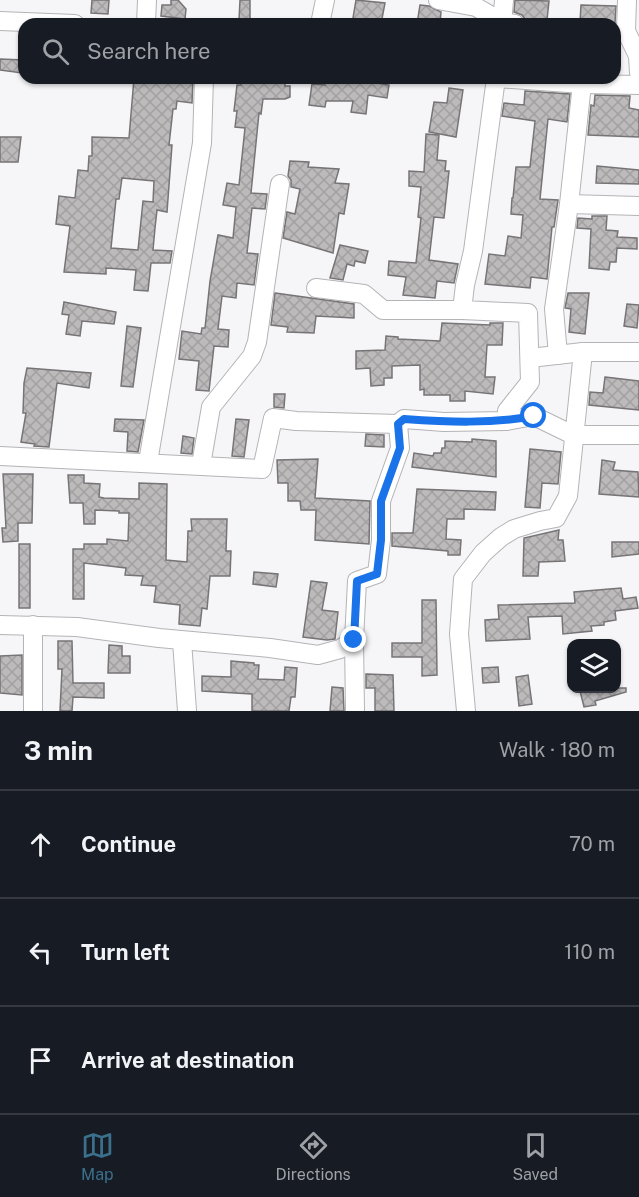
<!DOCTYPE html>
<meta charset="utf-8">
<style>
body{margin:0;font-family:"Public Sans",sans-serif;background:#20242c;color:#f1f3f6}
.controls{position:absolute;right:18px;bottom:18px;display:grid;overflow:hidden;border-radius:12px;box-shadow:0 2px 4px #0004}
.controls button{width:54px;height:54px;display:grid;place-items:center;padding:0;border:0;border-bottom:2px solid #363941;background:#171b24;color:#f1f3f6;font:30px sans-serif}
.stop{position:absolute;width:18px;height:18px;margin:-14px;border:4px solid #1a73e8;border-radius:50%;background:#fff}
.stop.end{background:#1a73e8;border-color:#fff;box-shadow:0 2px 6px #0008}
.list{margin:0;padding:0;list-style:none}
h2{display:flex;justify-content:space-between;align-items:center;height:78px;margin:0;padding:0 24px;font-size:26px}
h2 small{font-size:20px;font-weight:400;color:#9ea1a6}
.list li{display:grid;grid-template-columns:39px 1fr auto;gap:18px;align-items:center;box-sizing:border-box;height:108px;padding:0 24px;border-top:2px solid #363941}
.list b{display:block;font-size:22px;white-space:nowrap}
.list em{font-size:20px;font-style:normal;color:#9ea1a6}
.icon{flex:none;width:33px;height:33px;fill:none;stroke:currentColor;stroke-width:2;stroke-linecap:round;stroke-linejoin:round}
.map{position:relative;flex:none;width:639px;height:711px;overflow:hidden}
.search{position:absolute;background:#171b24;box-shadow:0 2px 4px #0004;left:18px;right:18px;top:18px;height:66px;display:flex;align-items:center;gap:15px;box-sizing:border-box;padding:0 21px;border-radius:18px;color:#9ea1a6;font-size:22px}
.sheet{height:402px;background:#171b24}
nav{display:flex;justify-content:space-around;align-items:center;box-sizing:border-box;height:84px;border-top:2px solid #363941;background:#171b24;font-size:16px;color:#9ea1a6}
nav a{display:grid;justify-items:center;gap:3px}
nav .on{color:#3a708b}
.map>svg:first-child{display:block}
.building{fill:url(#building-cross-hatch);stroke:#777476;stroke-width:1.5;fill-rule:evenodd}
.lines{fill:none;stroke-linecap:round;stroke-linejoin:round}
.minor-casing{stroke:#b4b4b7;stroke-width:20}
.minor{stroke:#fff;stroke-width:18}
.route{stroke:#1a73e8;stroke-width:8}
</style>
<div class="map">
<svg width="639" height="711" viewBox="0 0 639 711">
<defs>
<pattern id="building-cross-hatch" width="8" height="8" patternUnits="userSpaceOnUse" patternTransform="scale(1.5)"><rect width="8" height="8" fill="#bdbabb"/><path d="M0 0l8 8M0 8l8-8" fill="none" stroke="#a2a0a0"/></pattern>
</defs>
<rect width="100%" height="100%" fill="#f6f6f9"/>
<!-- building -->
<g class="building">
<polygon points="92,0 109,0 108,14 91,13"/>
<polygon points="171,0 178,0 186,9 185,19 161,16 162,5 171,5"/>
<polygon points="240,0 250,0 250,21 239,20"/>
<polygon points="356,0 385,3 381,24 352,24"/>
<polygon points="515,0 549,1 547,20 525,19 522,15 514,12"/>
<polygon points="420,5 429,6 441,12 440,24 417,24"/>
<polygon points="581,5 616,6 615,23 580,22"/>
<polygon points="0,59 23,60 22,73 0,70"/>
<path d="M134,78H193L192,103L177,101L176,109H173L169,145H172L167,212L157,210L155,228L153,250L172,251L170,263H151L148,291L134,290L136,270L106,268V274L64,272L70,226L56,224L59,196L75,198L78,170L88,171L89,156H92V137L129,138ZM122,178L154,181L153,202L143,201L138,250L111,248L116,199H119Z"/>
<polygon points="242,78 285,78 285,86 290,86 290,97 285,99 263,99 261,114 259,113 251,193 267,194 265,209 252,208 247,253 258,254 254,285 237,283 236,298 222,296 218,329 229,330 228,347 214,346 209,391 196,390 199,361 179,359 182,331 201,334 202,328 205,328 210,281 218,235 233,238 236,207 223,205 227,183 239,185 245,128 235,127 237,111 234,111 237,85 241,85"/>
<polygon points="326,78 371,78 370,82 389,85 387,98 368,95 366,114 351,112 353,101 326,101 325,107 309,105 312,84 325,85"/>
<polygon points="449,88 463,90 456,137 429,132 434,102 447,103"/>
<polygon points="525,91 570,94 567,122 548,119 540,199 558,200 554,227 552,227 547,279 531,277 530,288 485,284 489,254 505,256 508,236 521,238 523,215 511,214 512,198 513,198 516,167 530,167 535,121 502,116 504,103 524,105"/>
<polygon points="595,95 630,96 629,108 639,110 639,137 588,135 591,105 594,106"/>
<polygon points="426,134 439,135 437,160 446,161 445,171 449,171 444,218 434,217 429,260 458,264 454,283 437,281 435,298 403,295 406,277 388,275 389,261 416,263 421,218 418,217 421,187 409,186 409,171 424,172"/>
<polygon points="0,137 21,137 18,162 0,162"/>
<polygon points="290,161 309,162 308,167 339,169 335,183 349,184 344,214 339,213 333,253 283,238 287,212 295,214 300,189 291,187 291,180 288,176"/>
<polygon points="597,166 639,170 639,184 596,183"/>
<polygon points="592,216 607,216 606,230 618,231 617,237 637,238 637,249 617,248 616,262 610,262 609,270 589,268 591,229 577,228 578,218 592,219"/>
<polygon points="340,245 368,251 365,263 355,261 354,266 347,264 343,280 330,278"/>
<polygon points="275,293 354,304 354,318 316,316 314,333 287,332 288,327 271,325"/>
<polygon points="568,293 589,293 585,334 569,332 571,309 565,308"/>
<polygon points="64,302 116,312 114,324 82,321 80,336 66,334 69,315 62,314"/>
<polygon points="627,304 639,305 637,328 624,326"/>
<polygon points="442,323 490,325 490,323 503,323 502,345 487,345 485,377 495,377 493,394 465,391 465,401 450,401 450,395 424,395 424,389 420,390 420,365 392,366 392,378 384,378 384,385 371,386 370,368 356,369 356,351 385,350 386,336 398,337 398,339 440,341"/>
<polygon points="127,326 141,328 133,387 121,386"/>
<polygon points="27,368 91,373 89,388 57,383 49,447 34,446 35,444 21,442 26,413 23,413 24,383"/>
<polygon points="605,377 639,381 639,410 589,405 590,392 603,393"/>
<polygon points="274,394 285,394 284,408 274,407"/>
<polygon points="115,419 144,420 138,452 127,451 128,432 114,431"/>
<polygon points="236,419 249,420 244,457 232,456"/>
<polygon points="366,434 384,435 384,447 365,446"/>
<polygon points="183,436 194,438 192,454 181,453"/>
<polygon points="472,439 496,441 496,477 412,467 414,453 433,456 434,453 441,453 442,448 445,448 445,441 472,442"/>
<polygon points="530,449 561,452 558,484 542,483 540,508 525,507"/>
<polygon points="318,459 315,498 370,501 369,544 315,540 316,510 301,510 300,501 288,501 288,483 278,483 277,460"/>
<polygon points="602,460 615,462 613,470 638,472 639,497 599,494"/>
<polygon points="3,474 33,474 32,523 18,523 18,541 3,542 2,528 6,528"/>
<polygon points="68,475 84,475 84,483 100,484 99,497 104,498 139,499 139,483 167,484 166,560 187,562 188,531 192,531 191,519 227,519 226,551 231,551 230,576 210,576 207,609 202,608 200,626 179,624 180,605 154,602 156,586 141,585 143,576 125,575 126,568 84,563 84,599 73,599 73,549 84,549 84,544 107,544 107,539 128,541 129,513 119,513 119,511 95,510 95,524 84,524 83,503 70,503"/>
<polygon points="417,489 496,492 495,510 464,509 464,519 447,519 446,539 461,540 460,555 448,555 448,551 392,546 392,533 413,533"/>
<polygon points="559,530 558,540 563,540 565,561 539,562 538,576 523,576 524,538"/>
<polygon points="612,542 639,542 639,554 612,557"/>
<rect x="19" y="544" width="11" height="64"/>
<polygon points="254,572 278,574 276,587 253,584"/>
<polygon points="311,581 327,583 322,610 338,612 335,639 327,640 303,637"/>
<polygon points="621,588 623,599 636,597 638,608 615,611 616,620 604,622 604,625 591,626 592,631 563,634 562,616 528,617 530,639 486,641 485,620 499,619 498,605 575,603 574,592"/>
<polygon points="422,600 436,600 437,675 422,676 422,657 392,657 392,643 422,643"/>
<polygon points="58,641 72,641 73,683 104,683 104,698 73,697 72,711 60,711 62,669 58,669"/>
<polygon points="109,645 122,646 122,656 130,656 130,673 108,673"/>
<polygon points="22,655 22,695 0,693 0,656"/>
<polygon points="231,661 254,663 254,665 259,665 258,679 284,680 285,667 297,668 295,697 291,697 289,711 252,711 252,694 202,691 202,676 231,677"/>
<polygon points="498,667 499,682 483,683 482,668"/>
<polygon points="366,674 393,675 394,711 375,711 375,688 366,688"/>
<polygon points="528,675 532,704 519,706 516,677"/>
<polygon points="332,687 343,688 344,711 330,711"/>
<polygon points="592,688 626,688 626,692 595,701 596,705 584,707 580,691"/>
</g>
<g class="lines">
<!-- minor casing -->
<g class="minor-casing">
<g id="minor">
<polyline points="438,0 476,7 502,22 515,24"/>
<polyline points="627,0 626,31 638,56 639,73"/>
<polyline points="0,21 75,24"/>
<polyline points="146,24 147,0"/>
<polyline points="320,24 325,0"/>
<polyline points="502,24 504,0"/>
<polyline points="496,78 473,251 465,285 462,310 528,313 530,382 507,411 506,421"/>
<polyline points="496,78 582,84 639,85"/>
<polyline points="569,204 639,206"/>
<polyline points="316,288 364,294 383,310 462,310"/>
<polyline points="558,355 554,309 569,204 582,84"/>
<polyline points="530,358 583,352 639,352"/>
<polyline points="0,456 262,469 273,418 296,421 398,424 404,419 444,422 506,421 534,416 573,435 639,435"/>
<polyline points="148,462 202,143 204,78"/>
<polyline points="201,465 211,407 252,356 257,342 280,184"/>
<polyline points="0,625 77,627 159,638 270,648 318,655 340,649 354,640"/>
<polyline points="182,641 187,711"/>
<polyline points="33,711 33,625"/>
<polyline points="355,711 354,640 357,581 377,574 381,540 381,501 400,448 398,424"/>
<polyline points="466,711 459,634 463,579 483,553 501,537 514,529 540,521 556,518 568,496 583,352"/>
</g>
</g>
<!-- minor -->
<use href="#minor" class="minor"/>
</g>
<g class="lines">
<!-- route -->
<path class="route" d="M354,640L357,581L377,574L381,540V501L400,448L398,424L404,419C447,422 491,424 534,416"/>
</g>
</svg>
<div class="controls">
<button><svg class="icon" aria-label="layers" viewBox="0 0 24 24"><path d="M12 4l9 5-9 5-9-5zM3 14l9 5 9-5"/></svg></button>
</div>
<div class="stop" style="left:534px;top:416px"></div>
<div class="stop end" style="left:354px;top:640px"></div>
<div class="search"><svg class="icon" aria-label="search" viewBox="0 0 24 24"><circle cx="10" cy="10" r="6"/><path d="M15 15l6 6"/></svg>Search here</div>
</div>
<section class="sheet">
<h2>3 min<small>Walk · 180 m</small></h2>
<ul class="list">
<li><svg class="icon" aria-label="ahead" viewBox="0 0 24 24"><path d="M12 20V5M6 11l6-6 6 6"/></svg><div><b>Continue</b></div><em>70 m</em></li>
<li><svg class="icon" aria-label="left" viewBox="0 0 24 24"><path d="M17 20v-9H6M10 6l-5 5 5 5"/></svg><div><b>Turn left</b></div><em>110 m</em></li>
<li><svg class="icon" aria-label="arrive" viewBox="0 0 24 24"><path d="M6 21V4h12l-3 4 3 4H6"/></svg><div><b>Arrive at destination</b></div></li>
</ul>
</section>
<nav>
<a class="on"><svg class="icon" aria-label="map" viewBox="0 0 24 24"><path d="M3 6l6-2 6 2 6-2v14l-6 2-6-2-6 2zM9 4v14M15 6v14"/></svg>Map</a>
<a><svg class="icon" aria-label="directions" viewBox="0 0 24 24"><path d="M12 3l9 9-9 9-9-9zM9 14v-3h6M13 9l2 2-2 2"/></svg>Directions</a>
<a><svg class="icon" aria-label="saved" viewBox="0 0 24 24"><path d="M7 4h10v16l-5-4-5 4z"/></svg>Saved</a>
</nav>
